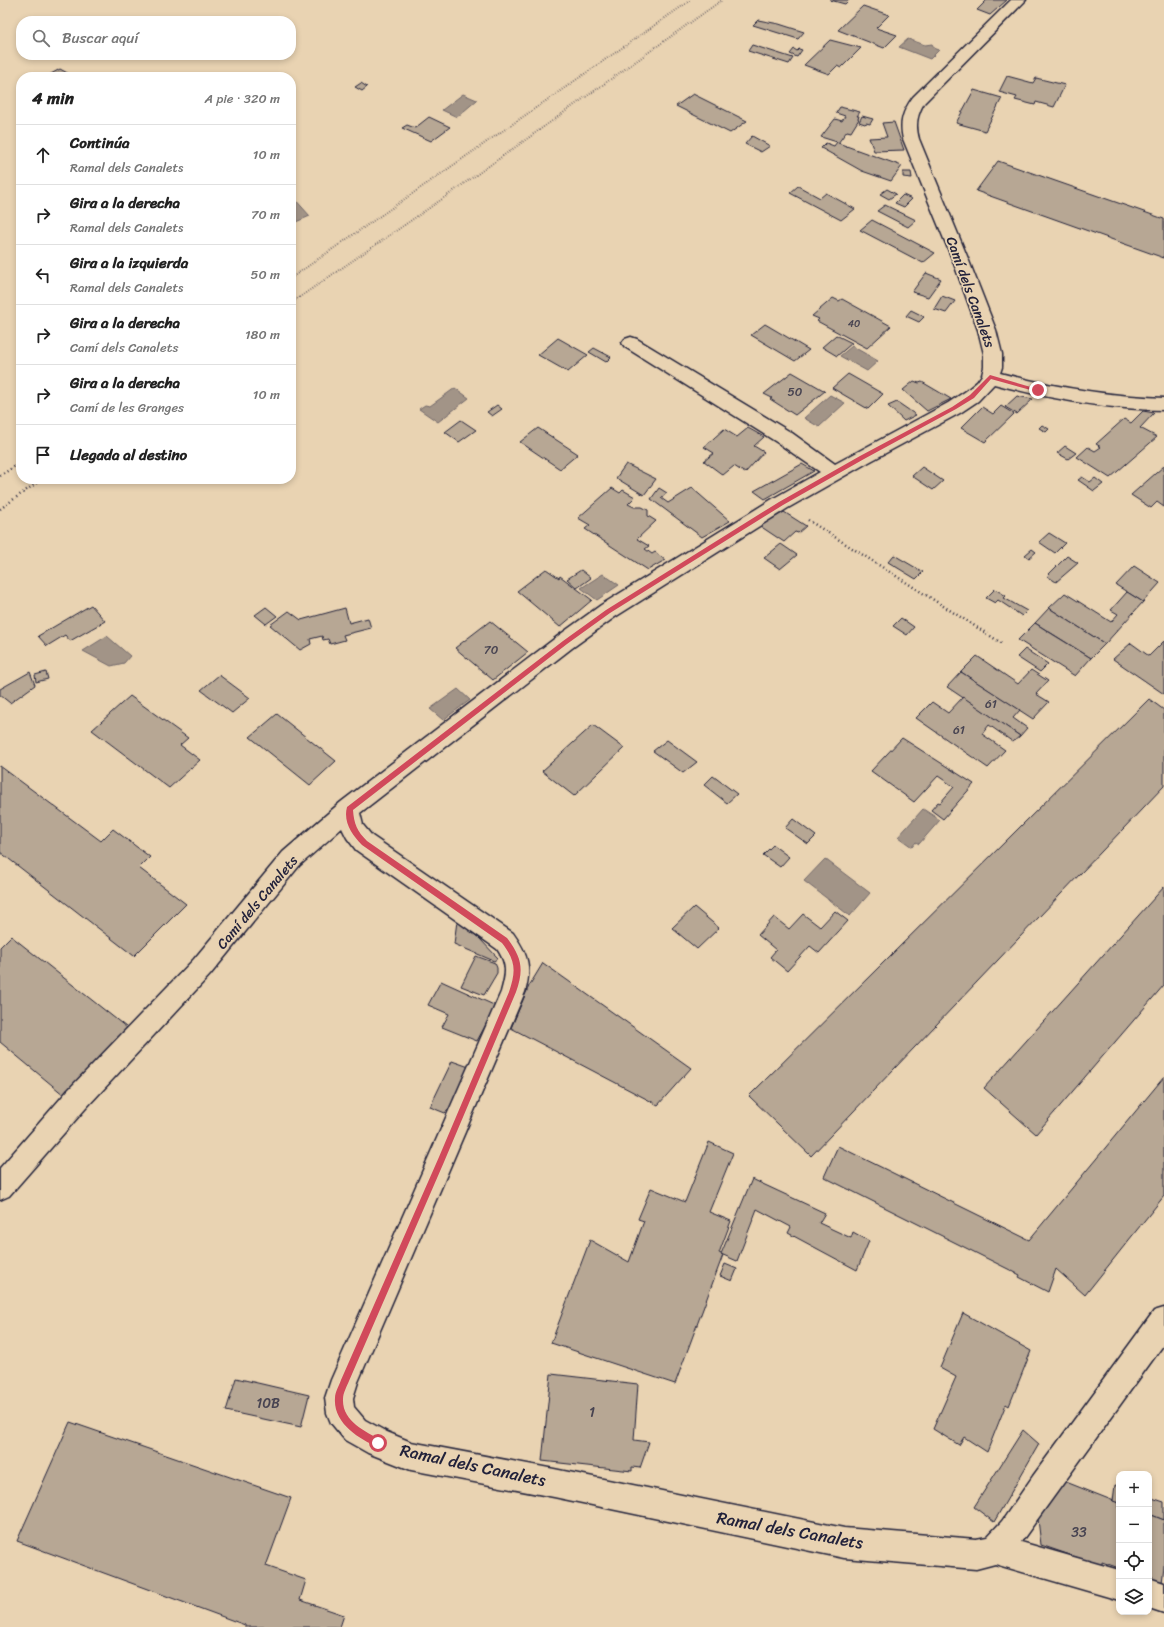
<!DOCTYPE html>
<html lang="es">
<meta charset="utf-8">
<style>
body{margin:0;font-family:Sriracha,sans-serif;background:#f6f6f6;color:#222}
.controls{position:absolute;right:12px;bottom:12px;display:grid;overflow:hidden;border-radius:8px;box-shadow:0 2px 6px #0003}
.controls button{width:36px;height:36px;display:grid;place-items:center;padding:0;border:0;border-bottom:1px solid #e0e0e0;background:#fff;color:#222;font:20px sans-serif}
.stop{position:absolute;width:12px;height:12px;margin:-9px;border:3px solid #d1495b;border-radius:50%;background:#fff}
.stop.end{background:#d1495b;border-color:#fff;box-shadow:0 1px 4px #0008}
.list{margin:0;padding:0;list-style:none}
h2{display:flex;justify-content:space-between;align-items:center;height:52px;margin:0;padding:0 16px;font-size:17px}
h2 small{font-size:13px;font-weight:400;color:#767676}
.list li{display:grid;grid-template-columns:26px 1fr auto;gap:12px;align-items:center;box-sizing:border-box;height:60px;padding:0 16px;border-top:1px solid #e0e0e0}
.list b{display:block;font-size:15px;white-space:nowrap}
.list p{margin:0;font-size:13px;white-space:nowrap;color:#767676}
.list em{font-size:13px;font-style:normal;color:#767676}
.icon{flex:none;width:22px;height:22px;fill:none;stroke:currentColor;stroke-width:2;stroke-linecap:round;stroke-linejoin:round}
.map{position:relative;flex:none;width:1164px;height:1627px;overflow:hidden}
.search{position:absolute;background:#fff;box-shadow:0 2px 6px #0003;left:16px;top:16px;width:280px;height:44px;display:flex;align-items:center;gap:10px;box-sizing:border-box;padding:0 14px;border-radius:16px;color:#767676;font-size:15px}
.panel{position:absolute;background:#fff;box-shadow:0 2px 6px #0003;left:16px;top:72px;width:280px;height:412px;border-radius:16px}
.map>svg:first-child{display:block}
.water{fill:#a29487;stroke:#6f6669}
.building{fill:#b7a794;stroke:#22223b}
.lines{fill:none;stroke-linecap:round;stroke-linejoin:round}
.street-casing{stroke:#22223b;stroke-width:3}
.path-far1{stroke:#22223b;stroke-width:2;stroke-dasharray:0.5 2;stroke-linecap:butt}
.path{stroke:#22223b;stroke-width:2.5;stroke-dasharray:1 3;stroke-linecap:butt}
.street{fill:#e9d3b2;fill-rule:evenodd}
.route{fill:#d1495b}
.labels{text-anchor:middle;stroke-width:3.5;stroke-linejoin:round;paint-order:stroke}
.far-number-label{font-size:10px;fill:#474351}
.number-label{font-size:12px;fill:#474351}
.street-label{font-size:14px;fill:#22223b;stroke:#e9d3b2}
.near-number-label{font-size:14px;fill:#474351}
.near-street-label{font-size:17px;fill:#22223b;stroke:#e9d3b2}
</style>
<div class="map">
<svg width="1164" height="1627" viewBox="0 0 1164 1627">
<rect width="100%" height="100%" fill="#e9d3b2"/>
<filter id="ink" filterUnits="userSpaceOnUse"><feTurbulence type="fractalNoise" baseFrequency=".025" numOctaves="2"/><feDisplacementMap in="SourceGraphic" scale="8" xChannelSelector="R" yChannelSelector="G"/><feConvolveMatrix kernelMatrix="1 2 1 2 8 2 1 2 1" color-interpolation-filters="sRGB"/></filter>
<g filter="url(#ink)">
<!-- water -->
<g class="water">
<polygon points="908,39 925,45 932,44 935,49 939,50 930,59 899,47"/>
<polygon points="463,94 477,100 457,117 442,110"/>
<polygon points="293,197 310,216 291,224 291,198"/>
<polygon points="852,346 878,361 867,371 840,356"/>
<polygon points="455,388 469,398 438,422 419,409 425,405 430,406"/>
<polygon points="830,395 845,403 819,427 804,418"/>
<polygon points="603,574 619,585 597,600 581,588"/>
<polygon points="107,636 130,656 124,663 111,666 83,651"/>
<polygon points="458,689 470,700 443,720 430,709"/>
<polygon points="923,809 940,820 919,844 916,842 912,847 898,837"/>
<polygon points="825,859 870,893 850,916 804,881"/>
</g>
<!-- building -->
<g class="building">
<polygon points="830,0 849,0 845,4"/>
<polygon points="987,0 1007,0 990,15 977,10"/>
<polygon points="863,6 889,15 876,28 897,35 884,48 838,30"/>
<polygon points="758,20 779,24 804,32 798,39 753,25"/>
<polygon points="830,40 861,48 841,68 837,66 829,74 804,65"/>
<polygon points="752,45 793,58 789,64 748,51"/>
<polygon points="794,49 797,51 799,49 802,50 797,57 790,54"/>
<polygon points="60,69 73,76 51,77 49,75"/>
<polygon points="1007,76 1033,83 1036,78 1065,85 1054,107 1036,102 1035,105 1015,100 1017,97 999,92"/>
<polygon points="361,83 367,87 362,91 355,87"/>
<polygon points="974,90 1002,98 985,131 956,123"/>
<polygon points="693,94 747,121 730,133 676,106"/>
<polygon points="840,107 860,112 857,116 859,116 858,119 859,119 851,132 847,131 838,143 902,166 891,181 862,171 821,148 826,143 834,146 837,142 821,137 835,119 842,121 845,116 836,113"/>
<polygon points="862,116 873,119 870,124 866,123 865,124 859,122"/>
<polygon points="429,117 450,127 431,141 402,128 407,125 415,128"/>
<polygon points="894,122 904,150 874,151 869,138 887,137 882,123"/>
<polygon points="752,136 770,146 761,152 745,144"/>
<polygon points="998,161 1164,219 1164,258 976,191"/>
<polygon points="903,172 911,172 912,178 903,177"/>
<polygon points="798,186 820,198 826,193 855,209 841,220 790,193"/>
<polygon points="887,189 896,194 889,199 880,194"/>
<polygon points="903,195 912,199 904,207 895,203"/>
<polygon points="885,205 916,220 908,227 877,211"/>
<polygon points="872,220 935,253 923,263 860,230"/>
<polygon points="926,273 941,279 928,297 912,292"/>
<polygon points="942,296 955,301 946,313 934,309"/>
<polygon points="833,298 839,301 842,299 891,326 867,348 817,321 819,319 812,316"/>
<polygon points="911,310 921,315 924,317 919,322 906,316"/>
<polygon points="765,324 809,350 795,361 751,335"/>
<polygon points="836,335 852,343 837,356 822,347"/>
<polygon points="558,338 588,355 568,372 538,355"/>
<polygon points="594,348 611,357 606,362 589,352"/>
<polygon points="792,372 825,391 795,415 770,399 772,398 764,394"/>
<polygon points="848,374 883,394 868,409 832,388"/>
<polygon points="914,381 919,383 922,382 951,399 927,411 903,390"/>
<polygon points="1017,396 1033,399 1017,414 1005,407"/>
<polygon points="897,402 916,415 904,421 888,406"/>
<polygon points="497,405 502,409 492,416 487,412"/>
<polygon points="1001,406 1014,414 985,442 961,428 982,407 993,414"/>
<polygon points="1143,411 1154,413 1140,428 1157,437 1110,478 1077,457 1088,447 1095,451 1101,447 1096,444 1124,419 1131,423"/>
<polygon points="461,420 476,430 459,442 445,432"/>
<polygon points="1042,425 1049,429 1046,432 1039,428"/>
<polygon points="538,428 578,454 560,469 520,442"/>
<polygon points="748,428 764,437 754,446 764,452 745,473 734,466 723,475 704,461 714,453 704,447 724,429 737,437"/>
<polygon points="1065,446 1076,453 1068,459 1057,453"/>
<polygon points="626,464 656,479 644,495 616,478"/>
<polygon points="802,464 814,471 765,499 754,491"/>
<polygon points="1164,466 1164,507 1157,502 1151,508 1131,495"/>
<polygon points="922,467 943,481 933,490 912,476"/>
<polygon points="1082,477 1090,482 1095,478 1103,484 1094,491 1078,480"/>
<polygon points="612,488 620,493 623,490 635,497 628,504 634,507 642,507 648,510 648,516 656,521 637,539 649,546 645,549 652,554 655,552 665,560 648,570 585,529 590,525 578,518"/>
<polygon points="659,488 667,493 661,498 668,503 692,488 730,521 702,537 651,499"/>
<polygon points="784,512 806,526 798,533 795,532 784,542 760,526"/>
<polygon points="1049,533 1065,543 1055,553 1039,542"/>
<polygon points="781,544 797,555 780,569 764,558"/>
<polygon points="1032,549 1036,552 1029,558 1025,555"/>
<polygon points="894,555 923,572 916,579 888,562"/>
<polygon points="1067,556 1078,563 1056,582 1047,576"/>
<polygon points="1134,566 1160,583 1143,602 1116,585"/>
<polygon points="546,569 559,578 560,576 592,600 560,627 517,591"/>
<polygon points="581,570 591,578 577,588 567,579"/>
<polygon points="995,589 1006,596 1004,598 1027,611 1022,616 998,600 995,603 986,598"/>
<polygon points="1127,592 1143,602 1105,644 1049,608 1065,593 1111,622 1118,614 1111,610"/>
<polygon points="91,605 105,621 70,641 65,635 47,646 38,636"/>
<polygon points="266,607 277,616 266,624 255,615"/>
<polygon points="345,608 349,623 368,618 371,628 343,635 345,640 330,644 328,639 323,640 322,636 310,639 311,644 300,650 270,625 289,611 301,620"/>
<polygon points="1049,608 1105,644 1091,658 1035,623"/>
<polygon points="901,618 914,627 907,635 893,626"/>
<polygon points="490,621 528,652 493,680 455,648"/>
<polygon points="1035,623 1049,632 1091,658 1075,676 1018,640"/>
<polygon points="1164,641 1164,694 1113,659 1131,643 1149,656"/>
<polygon points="1025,649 1048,664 1040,672 1017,657"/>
<polygon points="977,656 1018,684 1031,670 1048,681 1036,694 1049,702 1033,719 961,672"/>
<polygon points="30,672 35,685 10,703 0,695 0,689"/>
<polygon points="46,672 48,679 36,682 35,675"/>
<polygon points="961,672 1020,710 1013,718 1027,728 1020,736 947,687"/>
<polygon points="219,675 250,698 232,713 201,690"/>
<polygon points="130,696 188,738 180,745 200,760 169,788 92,730"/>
<polygon points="963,697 1020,736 1013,742 989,725 982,734 1005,750 988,768 916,718 932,702 948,713"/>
<polygon points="1149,699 1164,710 1164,786 811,1156 749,1096"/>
<polygon points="277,714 336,761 310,785 250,737"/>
<polygon points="593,725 624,748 574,796 542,771"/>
<polygon points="902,738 974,784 943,819 931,810 938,802 940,803 954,787 938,776 914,802 871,771"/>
<polygon points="667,740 697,762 683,773 653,751"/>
<polygon points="0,766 101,841 113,829 150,857 139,868 186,904 134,956 0,852"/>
<polygon points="713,776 737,794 727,803 704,785"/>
<polygon points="793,819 816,836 808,844 785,828"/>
<polygon points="773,845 789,857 780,867 763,855"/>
<polygon points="1164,887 1164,985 1036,1134 984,1088"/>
<polygon points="694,907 719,928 697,949 672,928"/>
<polygon points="835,911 848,921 819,953 810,946 787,971 770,957 776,950 758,935 774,917 789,929 803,914 820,927"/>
<polygon points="457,921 479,938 498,958 494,961 454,944"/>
<polygon points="11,936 131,1031 70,1100 0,1042 0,947"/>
<polygon points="476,956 495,963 497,968 497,973 484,995 461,986"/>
<polygon points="543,963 691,1068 658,1105 511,1028 529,986"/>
<polygon points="441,981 496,1006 477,1041 442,1027 449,1014 428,1005"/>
<polygon points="452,1061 469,1067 452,1105 445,1113 430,1107"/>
<polygon points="1164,1077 1164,1196 1085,1295 1056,1269 1048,1292 1019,1277 1020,1275 824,1177 838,1146 1029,1240"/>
<polygon points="709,1142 733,1153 709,1212 731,1221 719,1253 723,1255 675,1384 551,1343 590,1240 629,1262 644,1221 638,1219 651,1188 685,1202"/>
<polygon points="752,1179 825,1213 819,1223 851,1238 853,1232 869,1241 857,1270 788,1233 791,1227 757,1209 737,1261 721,1254"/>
<polygon points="725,1264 737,1269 732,1281 720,1276"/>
<polygon points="963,1313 1031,1351 1009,1406 1006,1404 987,1452 964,1437 959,1445 933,1429 956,1377 940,1368"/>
<polygon points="551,1374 638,1384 634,1440 649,1442 640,1468 632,1467 632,1471 542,1461"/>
<polygon points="236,1378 309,1395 301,1427 226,1411"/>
<polygon points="70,1422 291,1498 266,1566 306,1580 300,1600 344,1615 340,1627 245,1627 245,1625 17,1541"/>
<polygon points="1023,1430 1039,1444 994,1522 974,1507"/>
<polygon points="1061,1480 1119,1503 1119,1568 1102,1562 1102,1566 1041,1545 1038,1519 1039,1510"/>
<polygon points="1115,1485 1119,1486 1119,1503 1113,1501"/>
<polygon points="1149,1497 1164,1502 1164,1520 1149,1514"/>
<polygon points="1149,1514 1164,1520 1164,1566 1162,1583 1149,1579"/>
</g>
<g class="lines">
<!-- street casing -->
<g class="street-casing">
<g id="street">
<path d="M1011,0H1026L924,103C917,115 915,125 919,139L969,261L996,330L1002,354V367L1000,373C1054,387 1108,396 1164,398V410C1106,409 1050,399 994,384L978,401L960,413L869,462L788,508L615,617L572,648L360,813L363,825L372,836L513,933C528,954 532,968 525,992L358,1382L353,1398L354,1407L365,1420L387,1432L411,1442L554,1469L844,1528L976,1539L987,1537L1002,1521L1033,1476L1154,1311L1164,1308V1344L1021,1542L1119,1570V1600L995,1564L976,1569L844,1558L554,1497L411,1470L368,1453L345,1440L331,1423L327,1413L325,1398L331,1380L501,992C506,974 508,965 497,949L356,850L347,838L342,828L299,866L210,975L86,1108L9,1196L0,1200V1168L68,1090L194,959L283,852L341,802L558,636L601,605L774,498L820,472L778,443L625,347L622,343L625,339L631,337L637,339L792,433L835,464L948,403L966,391L977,382L982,375L984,367V354L978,330L953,261L903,139C899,122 903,111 913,97Z"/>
<polygon points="1149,1578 1164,1583 1164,1613 1149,1608"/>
</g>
</g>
<!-- path-far1 -->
<g class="path-far1">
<polyline points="291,278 691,0"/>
<polyline points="291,303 448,195 722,0"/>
</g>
<!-- path -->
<g class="path">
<polyline points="0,476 21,462"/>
<polyline points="0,509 42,479"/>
<polyline points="808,520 1003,644"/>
</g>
<!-- street -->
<use href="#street" class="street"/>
</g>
</g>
<!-- route -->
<path class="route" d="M990,375L1041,390L1038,392L991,379L974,398L956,409L864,459L783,505L610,613L567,644L353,810C354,824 357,831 367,841L507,938C522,958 524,969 516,992L444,1162L349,1381C347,1386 343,1393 343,1399C342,1421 365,1431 381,1440L383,1443L381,1446L378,1447C359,1439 333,1423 335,1398C335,1392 339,1386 341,1380L439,1157L509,992C516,971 516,961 502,943L362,845C352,835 343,822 347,807L563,641L606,610L779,502L860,456L952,407L970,395Z"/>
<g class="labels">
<!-- far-number labels -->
<g class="far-number-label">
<text x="854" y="327">40</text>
</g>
<!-- number labels -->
<g class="number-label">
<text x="795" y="396">50</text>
<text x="491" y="654">70</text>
<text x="991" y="708">61</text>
<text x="959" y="734">61</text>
</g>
<!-- street labels -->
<g class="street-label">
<text transform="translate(971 292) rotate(70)" y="5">Camí dels Canalets</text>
<text transform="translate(257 902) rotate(-50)" y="5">Camí dels Canalets</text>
</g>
<!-- near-number labels -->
<g class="near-number-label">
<text x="268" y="1408">10B</text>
<text x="592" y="1417">1</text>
<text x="1079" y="1537">33</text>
</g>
<!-- near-street labels -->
<g class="near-street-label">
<text transform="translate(473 1465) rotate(12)" y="6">Ramal dels Canalets</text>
<text transform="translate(790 1530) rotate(10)" y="6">Ramal dels Canalets</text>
</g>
</g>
</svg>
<div class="controls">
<button>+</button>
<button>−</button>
<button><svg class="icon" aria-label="locate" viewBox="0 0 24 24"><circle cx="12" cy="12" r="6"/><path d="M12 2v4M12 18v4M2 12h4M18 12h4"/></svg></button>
<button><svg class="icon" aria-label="layers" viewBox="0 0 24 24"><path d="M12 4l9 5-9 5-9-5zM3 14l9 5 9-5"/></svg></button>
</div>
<div class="stop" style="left:378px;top:1443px"></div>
<div class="stop end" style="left:1038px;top:390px"></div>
<div class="search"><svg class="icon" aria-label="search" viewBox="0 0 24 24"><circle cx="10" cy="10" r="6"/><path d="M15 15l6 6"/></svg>Buscar aquí</div>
<section class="panel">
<h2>4 min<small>A pie · 320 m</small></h2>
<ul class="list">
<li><svg class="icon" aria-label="ahead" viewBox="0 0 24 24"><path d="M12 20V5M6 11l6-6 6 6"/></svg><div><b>Continúa</b><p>Ramal dels Canalets</p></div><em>10 m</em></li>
<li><svg class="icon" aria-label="right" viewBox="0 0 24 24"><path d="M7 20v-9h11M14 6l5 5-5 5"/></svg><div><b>Gira a la derecha</b><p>Ramal dels Canalets</p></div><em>70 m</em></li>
<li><svg class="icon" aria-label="left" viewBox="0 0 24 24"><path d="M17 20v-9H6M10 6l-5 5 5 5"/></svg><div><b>Gira a la izquierda</b><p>Ramal dels Canalets</p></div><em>50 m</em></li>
<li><svg class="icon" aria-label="right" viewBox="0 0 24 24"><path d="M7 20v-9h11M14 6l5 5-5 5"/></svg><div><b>Gira a la derecha</b><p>Camí dels Canalets</p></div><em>180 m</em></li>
<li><svg class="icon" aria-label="right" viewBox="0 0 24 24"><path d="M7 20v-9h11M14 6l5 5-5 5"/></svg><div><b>Gira a la derecha</b><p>Camí de les Granges</p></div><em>10 m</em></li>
<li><svg class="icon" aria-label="arrive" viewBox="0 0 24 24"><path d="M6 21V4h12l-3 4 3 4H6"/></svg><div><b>Llegada al destino</b></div></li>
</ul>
</section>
</div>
